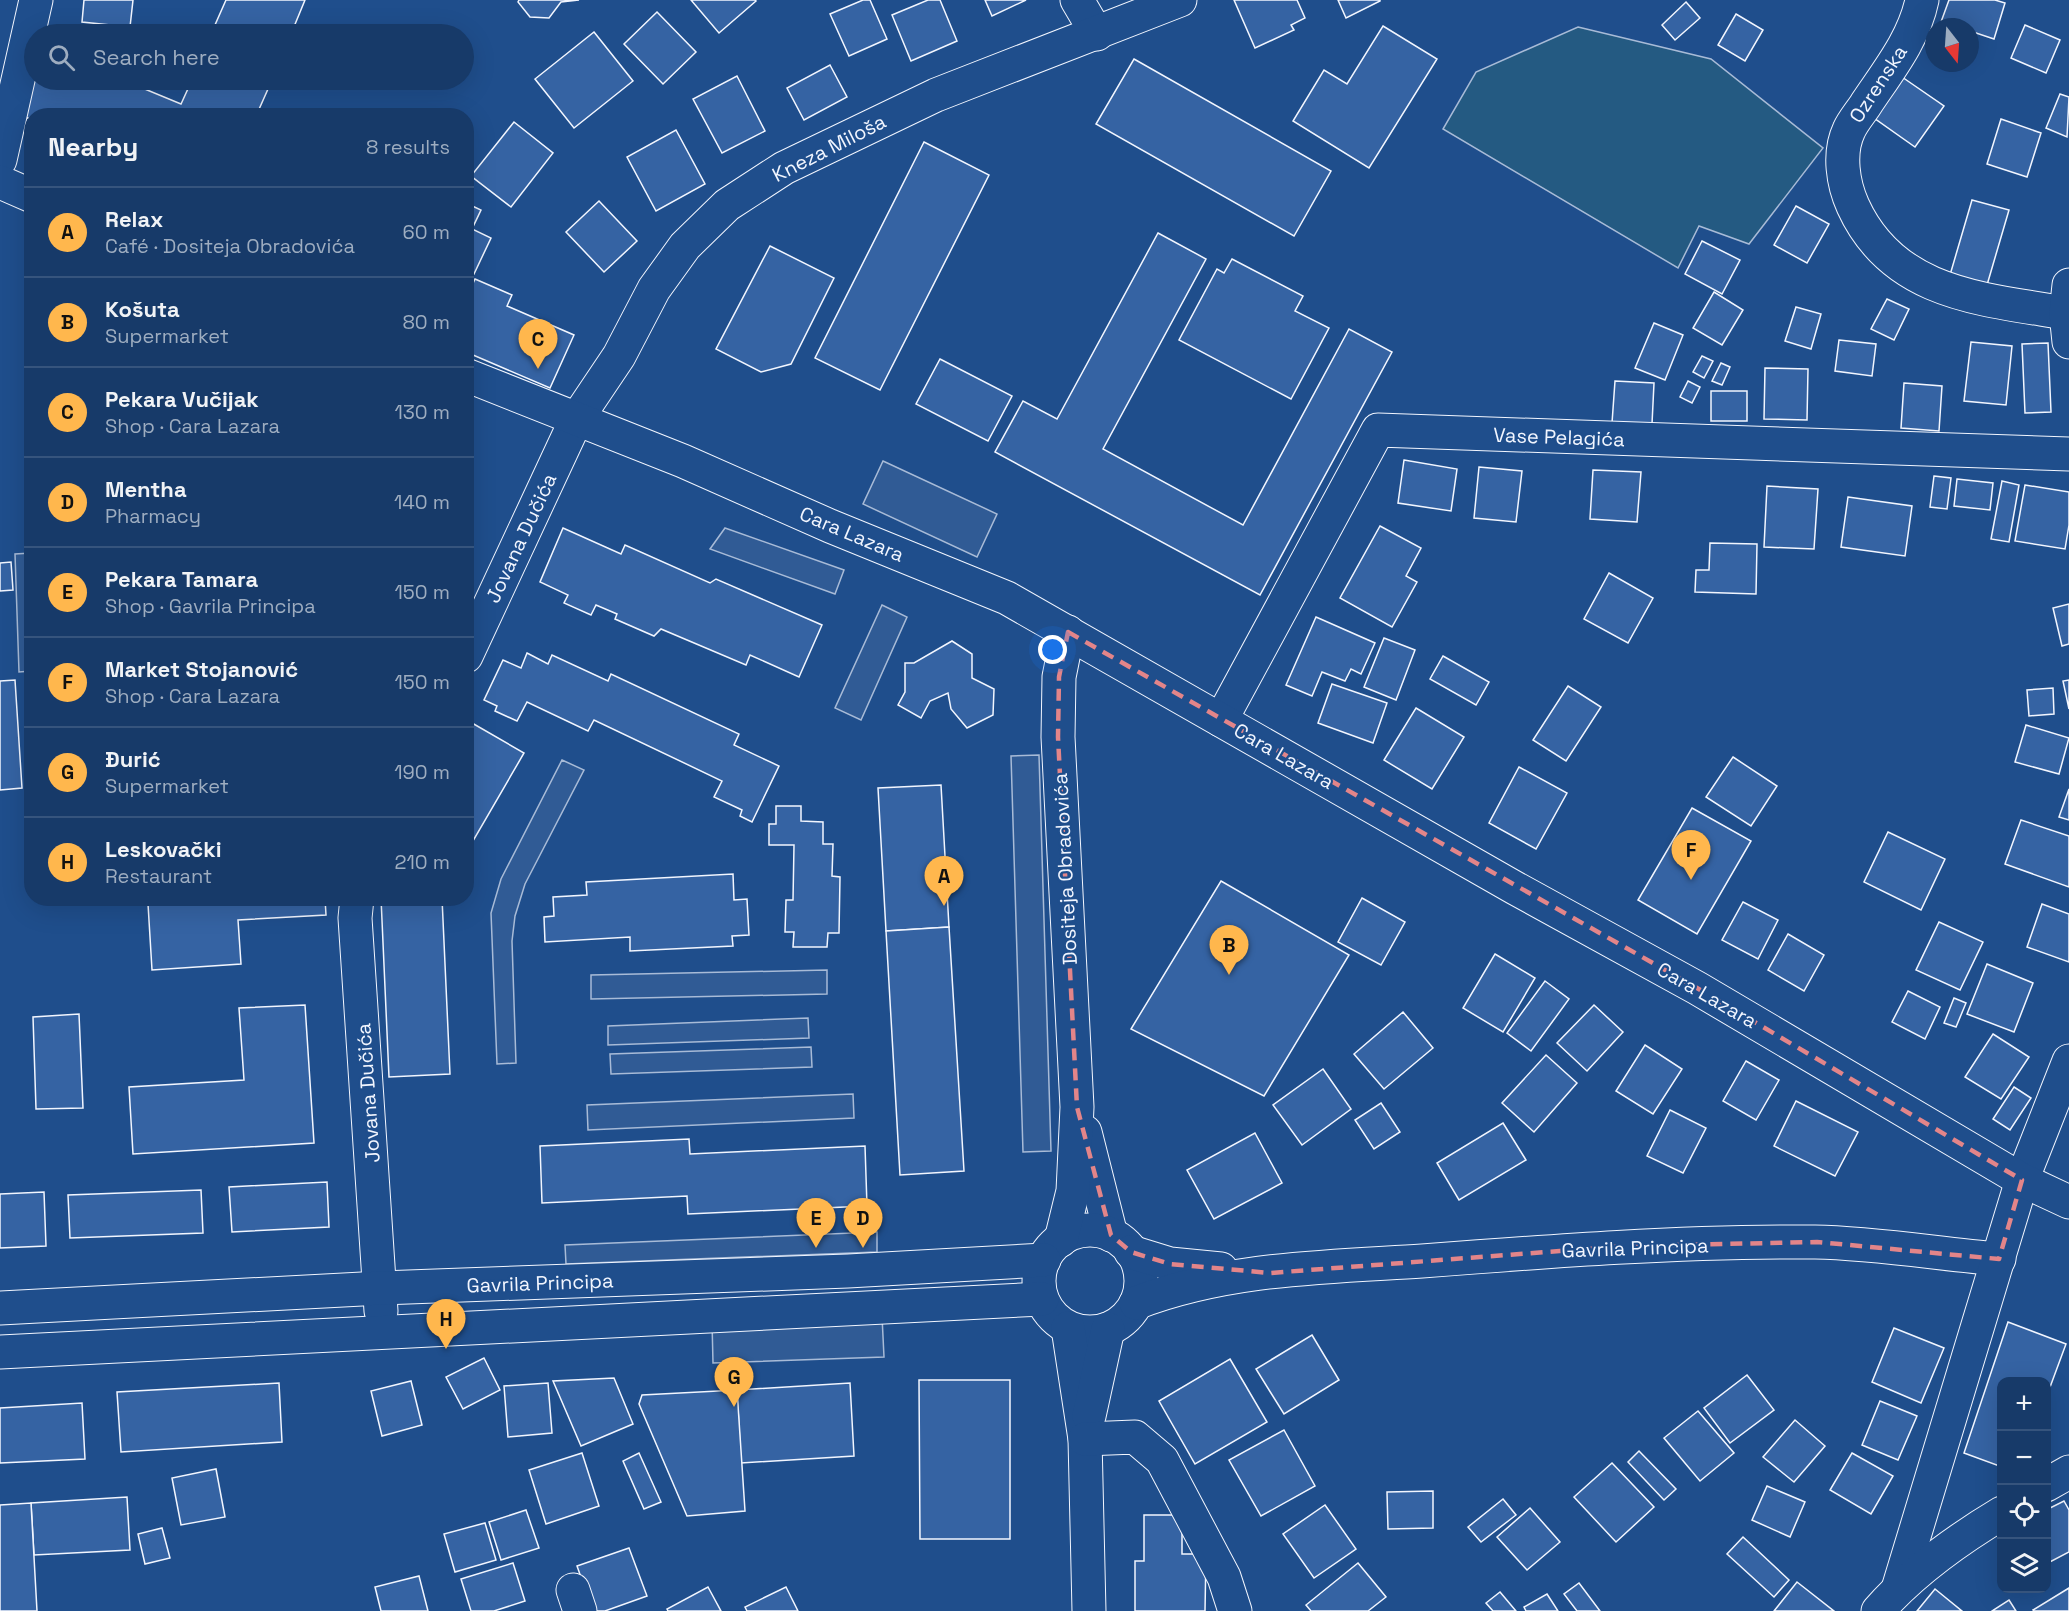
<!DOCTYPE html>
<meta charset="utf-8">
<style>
body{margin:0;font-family:"Space Grotesk",sans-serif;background:#244571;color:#f1f3f6}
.controls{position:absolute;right:18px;bottom:18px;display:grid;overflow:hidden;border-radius:12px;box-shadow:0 6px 24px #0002}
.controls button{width:54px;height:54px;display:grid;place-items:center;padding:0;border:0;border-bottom:2px solid #36547d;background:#173a69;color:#f1f3f6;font:30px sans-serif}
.compass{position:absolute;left:1925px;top:18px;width:54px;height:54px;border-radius:50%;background:#173a69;box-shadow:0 6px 24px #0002;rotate:163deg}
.you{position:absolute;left:1053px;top:650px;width:21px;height:21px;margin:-15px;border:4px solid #fff;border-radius:50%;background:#1a73e8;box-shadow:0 0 0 9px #1a73e833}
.badge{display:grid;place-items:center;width:39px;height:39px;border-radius:50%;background:#ffb74d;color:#111;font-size:20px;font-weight:700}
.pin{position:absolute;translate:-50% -50px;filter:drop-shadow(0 2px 3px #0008)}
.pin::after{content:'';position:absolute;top:32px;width:21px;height:18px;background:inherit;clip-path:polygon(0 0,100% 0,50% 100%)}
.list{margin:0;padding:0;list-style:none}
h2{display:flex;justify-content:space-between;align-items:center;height:78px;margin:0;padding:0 24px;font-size:26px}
h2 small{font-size:20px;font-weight:400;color:#9eadc0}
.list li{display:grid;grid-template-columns:39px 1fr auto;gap:18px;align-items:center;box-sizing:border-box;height:90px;padding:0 24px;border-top:2px solid #36547d}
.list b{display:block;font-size:22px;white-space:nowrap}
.list p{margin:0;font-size:20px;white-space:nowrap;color:#9eadc0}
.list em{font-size:20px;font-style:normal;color:#9eadc0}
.icon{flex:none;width:33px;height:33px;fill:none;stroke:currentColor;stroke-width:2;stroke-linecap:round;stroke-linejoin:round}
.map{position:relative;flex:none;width:2069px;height:1611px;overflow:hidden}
.search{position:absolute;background:#173a69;box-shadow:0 6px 24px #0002;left:24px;top:24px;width:450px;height:66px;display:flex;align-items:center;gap:15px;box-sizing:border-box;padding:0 21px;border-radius:33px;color:#9eadc0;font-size:22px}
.panel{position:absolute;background:#173a69;box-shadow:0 6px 24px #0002;left:24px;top:108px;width:450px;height:798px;border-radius:24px}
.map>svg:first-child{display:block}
.green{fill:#245a82;stroke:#a8bbd7;stroke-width:1.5}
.parking{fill:#305b95;stroke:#a8bbd7;stroke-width:1.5}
.building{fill:#3563a3;stroke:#f2f6ff;stroke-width:1.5}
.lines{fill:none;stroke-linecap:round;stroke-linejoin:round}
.minor-casing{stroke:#f2f6ff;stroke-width:35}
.major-casing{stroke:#f2f6ff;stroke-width:35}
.minor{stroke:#1f4e8c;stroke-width:33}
.major{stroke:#1f4e8c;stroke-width:33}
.marked{fill:none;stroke:#e38589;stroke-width:4.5;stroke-dasharray:12 8;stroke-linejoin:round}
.labels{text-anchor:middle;stroke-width:4.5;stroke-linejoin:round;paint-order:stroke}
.street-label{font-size:20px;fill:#f2f6ff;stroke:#1f4e8c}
</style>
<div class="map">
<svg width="2069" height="1611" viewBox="0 0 2069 1611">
<rect width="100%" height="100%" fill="#1f4e8c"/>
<!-- green -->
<polygon class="green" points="1578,27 1711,59 1823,148 1749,244 1699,226 1678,268 1443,129 1476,72"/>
<!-- parking -->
<g class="parking">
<polygon points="883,461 997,514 977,557 863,504"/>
<polygon points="725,528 844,570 835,594 710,549"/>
<polygon points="31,553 31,671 19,672 15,554"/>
<polygon points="882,605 907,617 861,720 835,708"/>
<polygon points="1039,755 1051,1151 1023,1152 1011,756"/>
<polygon points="562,760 584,770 525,884 515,916 512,941 516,1063 497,1064 491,913 501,879"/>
<polygon points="827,970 827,994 591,999 591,975"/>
<polygon points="808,1018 809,1038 608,1045 608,1026"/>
<polygon points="811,1047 812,1067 611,1074 610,1054"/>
<polygon points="853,1094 854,1118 588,1130 587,1105"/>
<polygon points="877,1232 877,1252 566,1264 565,1245"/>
<polygon points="882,1316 884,1357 713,1363 712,1322"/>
</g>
<!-- building -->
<g class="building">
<polygon points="84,0 133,0 130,27 82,22"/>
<polygon points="226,0 305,0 291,34 211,34"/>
<polygon points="519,0 579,0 561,2 549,18 530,17 518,2"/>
<polygon points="691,0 755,0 756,1 719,33"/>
<polygon points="863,0 870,0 887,39 849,56 830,14"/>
<polygon points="928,0 940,0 957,41 911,61 892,15"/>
<polygon points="985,0 1026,0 992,16"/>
<polygon points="1234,0 1297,0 1305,18 1291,25 1294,30 1255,48"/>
<polygon points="1338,0 1380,0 1380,1 1346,18"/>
<polygon points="1949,0 1995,0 2005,3 1994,39 1970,31 1970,27 1958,27 1941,22"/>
<polygon points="1686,2 1700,18 1675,40 1662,25"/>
<polygon points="657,12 696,52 663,84 624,44"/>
<polygon points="1736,14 1763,30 1745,61 1718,45"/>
<polygon points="2025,25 2060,40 2046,73 2011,58"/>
<polygon points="1383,26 1437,59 1369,168 1293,121 1324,70 1347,84"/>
<polygon points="594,32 633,81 574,128 535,79"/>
<polygon points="1134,59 1331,171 1294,236 1096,124"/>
<polygon points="830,65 847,97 804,120 787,88"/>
<polygon points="737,76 765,131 722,153 693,99"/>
<polygon points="1902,77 1944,106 1915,147 1874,118"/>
<polygon points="34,80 123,80 181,104 192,80 272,80 256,116 32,116 32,120 21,115"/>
<polygon points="2060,94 2069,97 2067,137 2046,128"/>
<polygon points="2001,119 2041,133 2027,177 1987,164"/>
<polygon points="514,122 553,153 511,207 471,176"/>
<polygon points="676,130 705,184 656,211 627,157"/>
<polygon points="924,142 989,175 880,390 815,358"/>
<polygon points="1972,200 2009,210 1987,285 1950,275"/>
<polygon points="599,201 637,241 604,272 566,232"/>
<polygon points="466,203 481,210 472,229 491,238 474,274 466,270"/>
<polygon points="1796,206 1829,224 1807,263 1774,245"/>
<polygon points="1158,233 1206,259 1103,449 1243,525 1349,329 1392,352 1260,595 995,452 1023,401 1057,419"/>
<polygon points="1702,241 1740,260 1722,294 1685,274"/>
<polygon points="770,246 834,278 791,364 761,372 716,349"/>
<polygon points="1232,259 1303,296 1295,311 1329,328 1291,399 1179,340 1217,269 1224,273"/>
<polygon points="475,279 512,295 507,306 574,335 550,388 466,352 466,299"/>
<polygon points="1714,292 1743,310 1722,345 1693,328"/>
<polygon points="1887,299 1909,309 1894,340 1871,329"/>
<polygon points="1796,307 1821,314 1811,349 1785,341"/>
<polygon points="1654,323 1683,335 1665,380 1635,368"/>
<polygon points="1839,340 1876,344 1872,376 1835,371"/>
<polygon points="1971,342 2012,346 2006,405 1964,401"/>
<polygon points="2048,343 2051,412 2025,413 2022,344"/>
<polygon points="1702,356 1713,361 1704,378 1693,372"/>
<polygon points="940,359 1012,396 988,441 916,404"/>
<polygon points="1721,363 1730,367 1722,385 1712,381"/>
<polygon points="1765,368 1808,369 1807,420 1764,419"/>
<polygon points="1615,381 1654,383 1652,424 1612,423"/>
<polygon points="1688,381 1700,387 1692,403 1680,397"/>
<polygon points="1904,383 1942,386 1939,431 1901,428"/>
<rect x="1711" y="391" width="36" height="30"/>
<polygon points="1404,460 1457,469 1451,511 1398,503"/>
<polygon points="1479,467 1522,471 1516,522 1474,518"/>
<polygon points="1593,470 1641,472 1637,522 1590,519"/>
<polygon points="1934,476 1951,478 1947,509 1930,507"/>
<polygon points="1957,479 1993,483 1990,510 1954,506"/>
<polygon points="2002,481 2019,485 2009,542 1991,539"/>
<polygon points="2025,485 2069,492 2069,525 2065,549 2015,541"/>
<polygon points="1767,486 1818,489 1814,549 1764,547"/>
<polygon points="1848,497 1912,506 1905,556 1841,547"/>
<polygon points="1380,526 1421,548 1406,576 1417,582 1392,627 1340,598"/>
<polygon points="563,528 621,554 625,545 710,583 716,579 822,625 799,677 750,655 746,665 661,629 654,636 615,619 617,614 596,605 591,615 564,603 568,595 540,582"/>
<polygon points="1710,543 1757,544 1756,594 1695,592 1696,570 1709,570"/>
<polygon points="11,562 13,590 0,591 0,563"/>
<polygon points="1609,573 1653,598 1628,643 1584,619"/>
<polygon points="2069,604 2069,644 2062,646 2053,608"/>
<polygon points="1316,617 1375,643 1361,674 1351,669 1345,681 1322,672 1312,696 1286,685"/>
<polygon points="1384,638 1415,650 1396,700 1364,687"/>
<polygon points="952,641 972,654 972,678 994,689 993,715 967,728 951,709 948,693 930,701 921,718 898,705 905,692 905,663 914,663"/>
<polygon points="527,653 548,664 552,655 608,681 611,674 739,734 734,745 779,766 752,822 740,816 742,810 714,797 722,781 594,720 588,731 527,702 517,721 495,711 497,706 484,700 503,660 521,668"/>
<polygon points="1443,656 1489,682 1476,705 1430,679"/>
<polygon points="15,680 22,788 0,790 0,681"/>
<polygon points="2069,680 2069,709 2063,681"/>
<polygon points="1332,684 1387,703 1373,743 1318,723"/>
<polygon points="1568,686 1601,707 1566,761 1533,740"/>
<polygon points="2053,688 2054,714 2029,716 2027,690"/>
<polygon points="1416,708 1464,737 1432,789 1384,760"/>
<polygon points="472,723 524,753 466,853 466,732"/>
<polygon points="2026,725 2069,738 2059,774 2015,762"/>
<polygon points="1733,757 1777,786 1751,826 1706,797"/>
<polygon points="1519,767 1567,793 1536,849 1489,823"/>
<polygon points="941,785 949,927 886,931 878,788"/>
<polygon points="2069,789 2069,820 2059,817"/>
<polygon points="776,806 801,806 801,821 823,822 823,844 833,844 832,876 840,877 839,933 828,933 827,947 793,947 794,932 785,932 786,900 793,900 794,845 769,845 769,824 776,824"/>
<polygon points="1692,808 1751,841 1697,934 1638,900"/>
<polygon points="2021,820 2069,836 2069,887 2005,864"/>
<polygon points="1888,832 1945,859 1921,910 1864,882"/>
<polygon points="733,874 734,900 747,899 749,935 732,936 733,946 630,951 630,937 545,942 544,917 554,916 553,897 587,895 586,882"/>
<polygon points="1221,881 1349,955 1264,1096 1131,1029"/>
<polygon points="227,898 325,898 326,915 238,920 241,964 152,970 148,904"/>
<polygon points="381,898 442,898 450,1074 389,1077"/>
<polygon points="1362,898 1405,922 1381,965 1338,942"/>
<polygon points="1743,902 1778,920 1758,959 1722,940"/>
<polygon points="2042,904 2069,914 2069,962 2027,947"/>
<polygon points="1939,922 1983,942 1960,990 1916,970"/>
<polygon points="949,927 964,1171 900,1175 886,931"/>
<polygon points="1788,934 1824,955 1804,991 1768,970"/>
<polygon points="1495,954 1535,978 1503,1032 1463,1008"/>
<polygon points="1987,964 2033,983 2014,1032 1967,1014"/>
<polygon points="1545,981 1569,999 1531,1051 1507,1033"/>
<polygon points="1908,991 1940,1007 1925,1039 1892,1022"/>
<polygon points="1954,998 1966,1003 1956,1027 1944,1023"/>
<polygon points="305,1005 314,1143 133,1154 129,1087 244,1080 239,1008"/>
<polygon points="1594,1005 1623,1032 1587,1071 1557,1043"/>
<polygon points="1403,1012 1433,1048 1384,1089 1354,1054"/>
<polygon points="79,1014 83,1108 36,1109 33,1017"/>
<polygon points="1993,1034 2029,1057 2001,1099 1965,1077"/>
<polygon points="1645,1045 1682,1069 1653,1114 1616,1091"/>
<polygon points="1546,1055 1577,1083 1534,1132 1502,1103"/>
<polygon points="1746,1061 1779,1080 1756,1120 1723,1101"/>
<polygon points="1323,1069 1351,1109 1302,1145 1273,1105"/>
<polygon points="2014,1087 2031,1098 2010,1130 1993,1119"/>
<polygon points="1796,1101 1858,1132 1835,1176 1774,1146"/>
<polygon points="1381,1103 1400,1132 1374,1149 1355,1120"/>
<polygon points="1670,1110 1706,1128 1683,1173 1647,1156"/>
<polygon points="1503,1123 1526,1160 1459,1200 1437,1163"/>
<polygon points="1255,1133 1282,1183 1214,1219 1187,1170"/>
<polygon points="689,1139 690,1154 865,1146 867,1206 688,1214 687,1196 542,1203 540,1146"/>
<polygon points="327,1182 329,1227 232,1232 229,1187"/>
<polygon points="201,1190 203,1233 70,1238 68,1195"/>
<polygon points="44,1192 46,1246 0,1248 0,1194"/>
<polygon points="2008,1322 2066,1344 2046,1398 2046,1382 2002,1382 2002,1467 1964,1453"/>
<polygon points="1894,1328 1944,1348 1921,1403 1872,1382"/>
<polygon points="1312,1335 1339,1380 1284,1414 1256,1369"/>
<polygon points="484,1358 500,1390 463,1409 446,1377"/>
<polygon points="1230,1359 1267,1422 1195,1464 1159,1401"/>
<polygon points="1747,1375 1774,1410 1730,1443 1704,1408"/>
<polygon points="614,1378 633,1424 581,1446 553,1381"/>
<polygon points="919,1380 1010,1380 1010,1539 920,1539"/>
<polygon points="411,1381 422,1425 382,1436 371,1391"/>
<polygon points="279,1383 282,1442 121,1452 117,1392"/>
<polygon points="548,1383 552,1433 508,1437 504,1386"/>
<polygon points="850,1383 854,1456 741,1463 737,1390"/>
<polygon points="737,1390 745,1511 687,1516 639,1404 642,1395"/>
<polygon points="1880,1401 1917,1416 1898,1460 1862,1445"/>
<polygon points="82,1403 85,1459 0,1463 0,1408"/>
<polygon points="1698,1411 1734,1453 1700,1481 1664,1438"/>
<polygon points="1795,1420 1825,1446 1794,1482 1763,1457"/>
<polygon points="1284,1430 1315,1486 1261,1516 1229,1460"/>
<polygon points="1639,1451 1676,1489 1664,1500 1628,1462"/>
<polygon points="582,1453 599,1506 546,1524 529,1470"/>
<polygon points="639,1453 661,1502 644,1509 623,1461"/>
<polygon points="1852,1453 1893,1476 1871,1514 1830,1490"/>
<polygon points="1612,1463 1654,1507 1616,1542 1574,1497"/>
<polygon points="216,1469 225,1517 181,1525 172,1478"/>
<polygon points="1767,1486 1805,1502 1790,1537 1752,1520"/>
<polygon points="1433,1491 1433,1528 1388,1529 1387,1492"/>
<polygon points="127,1497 130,1550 34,1555 31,1503"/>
<polygon points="1503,1499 1516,1515 1481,1542 1468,1527"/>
<polygon points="2064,1501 2069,1510 2069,1552 2046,1564 2046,1510"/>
<polygon points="31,1503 37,1611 0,1611 0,1505"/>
<polygon points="1325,1505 1356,1549 1314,1578 1283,1534"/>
<polygon points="1530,1508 1560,1542 1527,1570 1497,1537"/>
<polygon points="526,1510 539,1548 501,1560 489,1522"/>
<polygon points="1144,1515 1182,1515 1182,1554 1206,1554 1205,1611 1135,1611 1135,1561 1144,1561"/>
<polygon points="485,1523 496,1560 455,1572 444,1534"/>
<polygon points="162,1528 170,1558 145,1564 138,1534"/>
<polygon points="1743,1537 1789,1580 1774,1597 1727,1554"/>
<polygon points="629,1548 647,1596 605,1611 593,1611 577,1566"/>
<polygon points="513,1563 525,1601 494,1611 471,1611 461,1579"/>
<polygon points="1358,1563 1386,1597 1368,1611 1311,1611 1306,1605"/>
<polygon points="419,1576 428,1611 381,1611 375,1587"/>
<polygon points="1797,1582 1834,1611 1774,1611"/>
<polygon points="1579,1583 1600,1611 1577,1611 1564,1594"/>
<polygon points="708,1587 721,1611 668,1611 667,1609"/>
<polygon points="786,1587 798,1611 747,1611 745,1607"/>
<polygon points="2069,1588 2069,1611 2034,1611 2033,1610"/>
<polygon points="1935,1589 1962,1611 1917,1611"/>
<polygon points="1500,1592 1516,1611 1493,1611 1486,1603"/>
<polygon points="1547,1594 1558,1611 1526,1611 1524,1607"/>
<polygon points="2009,1600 2016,1611 1992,1611"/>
</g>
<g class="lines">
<!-- minor casing -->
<g class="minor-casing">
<g id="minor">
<polyline points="1077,0 1097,34"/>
<path d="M1922,0C1914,39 1888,71 1866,104C1861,112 1853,121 1849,130C1838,153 1843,184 1853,206C1893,294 1981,299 2066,313"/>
<polyline points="0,160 36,0"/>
<polyline points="2069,285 2066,313 2069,342"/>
<polyline points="466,656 576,420 619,356 654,289 685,246 727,205 784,168 936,95 1180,0"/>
<polyline points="1221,720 1378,430 2069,454"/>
<polyline points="357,898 355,918 381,1311"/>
<polyline points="1085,1132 1111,1235"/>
<circle cx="1090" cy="1281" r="51"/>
<polyline points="1061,1240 1073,1191 1077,1107 1058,737 1059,677 1068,632"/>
<polyline points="1131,1252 1170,1264 1221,1269"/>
<path d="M1136,1303C1226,1268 1326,1267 1422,1261C1552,1251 1683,1241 1815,1242C1875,1243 1939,1254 1999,1259"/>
<polyline points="0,1308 381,1288 848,1271 1044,1260"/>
<polyline points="1068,1328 1085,1439 1089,1611"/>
<polyline points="0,1352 1042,1299"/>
<polyline points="1089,1416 1108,1329"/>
<polyline points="1085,1439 1135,1437 1162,1460 1224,1577 1235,1611"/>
<polyline points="2046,1485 2069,1472"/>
<polyline points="1898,1589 2022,1180 2069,1061"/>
<polyline points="573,1590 580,1611"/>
<path d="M1878,1611C1913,1571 1957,1540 2002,1513"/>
</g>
</g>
<!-- major casing -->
<g class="major-casing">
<g id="major">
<polyline points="0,182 32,196"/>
<polyline points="466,375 683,461 830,526 1007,598 1515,888 1697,988 2022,1180 2069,1202"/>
</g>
</g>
<!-- minor -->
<use href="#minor" class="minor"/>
<!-- major -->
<use href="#major" class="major"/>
</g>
<!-- marked area -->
<path class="marked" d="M1068,632L1697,988L2022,1180L1999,1259L1817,1242L1625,1246L1270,1273L1170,1264L1131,1252L1111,1235L1077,1107L1058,737L1059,677Z"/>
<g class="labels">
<!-- street labels -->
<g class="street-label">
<text transform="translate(1878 84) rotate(-57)" y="7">Ozrenska</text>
<text transform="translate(829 148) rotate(-27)" y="7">Kneza Miloša</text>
<text transform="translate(1559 437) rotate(2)" y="7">Vase Pelagića</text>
<text transform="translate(852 534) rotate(23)" y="7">Cara Lazara</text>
<text transform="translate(521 538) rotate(-65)" y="7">Jovana Dučića</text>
<text transform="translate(1284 756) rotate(30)" y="7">Cara Lazara</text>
<text transform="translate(1065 869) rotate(-93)" y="7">Dositeja Obradovića</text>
<text transform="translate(1707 995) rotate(30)" y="7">Cara Lazara</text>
<text transform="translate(368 1093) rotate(-94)" y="7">Jovana Dučića</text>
<text transform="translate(1635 1248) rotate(-2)" y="7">Gavrila Principa</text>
<text transform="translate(540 1283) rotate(-2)" y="7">Gavrila Principa</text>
</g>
</g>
</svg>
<div class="controls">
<button>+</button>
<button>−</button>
<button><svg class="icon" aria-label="locate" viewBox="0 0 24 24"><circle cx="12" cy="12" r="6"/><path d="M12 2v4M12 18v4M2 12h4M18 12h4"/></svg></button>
<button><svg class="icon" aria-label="layers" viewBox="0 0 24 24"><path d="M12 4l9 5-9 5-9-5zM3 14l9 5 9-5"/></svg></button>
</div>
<svg class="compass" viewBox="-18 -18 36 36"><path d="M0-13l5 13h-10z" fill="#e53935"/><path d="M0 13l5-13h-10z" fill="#9eadc0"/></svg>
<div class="you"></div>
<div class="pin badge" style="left:944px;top:906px">A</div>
<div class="pin badge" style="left:1229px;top:975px">B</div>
<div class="pin badge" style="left:538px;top:369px">C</div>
<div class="pin badge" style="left:863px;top:1248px">D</div>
<div class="pin badge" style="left:816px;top:1248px">E</div>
<div class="pin badge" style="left:1691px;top:880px">F</div>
<div class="pin badge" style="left:734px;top:1407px">G</div>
<div class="pin badge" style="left:446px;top:1349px">H</div>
<div class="search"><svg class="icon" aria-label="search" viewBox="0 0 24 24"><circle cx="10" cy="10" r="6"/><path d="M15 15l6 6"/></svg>Search here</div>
<section class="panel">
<h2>Nearby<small>8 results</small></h2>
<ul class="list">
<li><span class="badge">A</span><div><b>Relax</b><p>Café · Dositeja Obradovića</p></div><em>60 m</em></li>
<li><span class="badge">B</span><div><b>Košuta</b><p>Supermarket</p></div><em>80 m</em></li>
<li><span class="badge">C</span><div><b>Pekara Vučijak</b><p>Shop · Cara Lazara</p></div><em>130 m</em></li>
<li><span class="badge">D</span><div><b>Mentha</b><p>Pharmacy</p></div><em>140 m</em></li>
<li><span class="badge">E</span><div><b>Pekara Tamara</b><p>Shop · Gavrila Principa</p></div><em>150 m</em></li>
<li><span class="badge">F</span><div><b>Market Stojanović</b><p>Shop · Cara Lazara</p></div><em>150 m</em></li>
<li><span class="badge">G</span><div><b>Đurić</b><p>Supermarket</p></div><em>190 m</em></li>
<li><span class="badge">H</span><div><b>Leskovački</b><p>Restaurant</p></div><em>210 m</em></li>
</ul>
</section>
</div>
